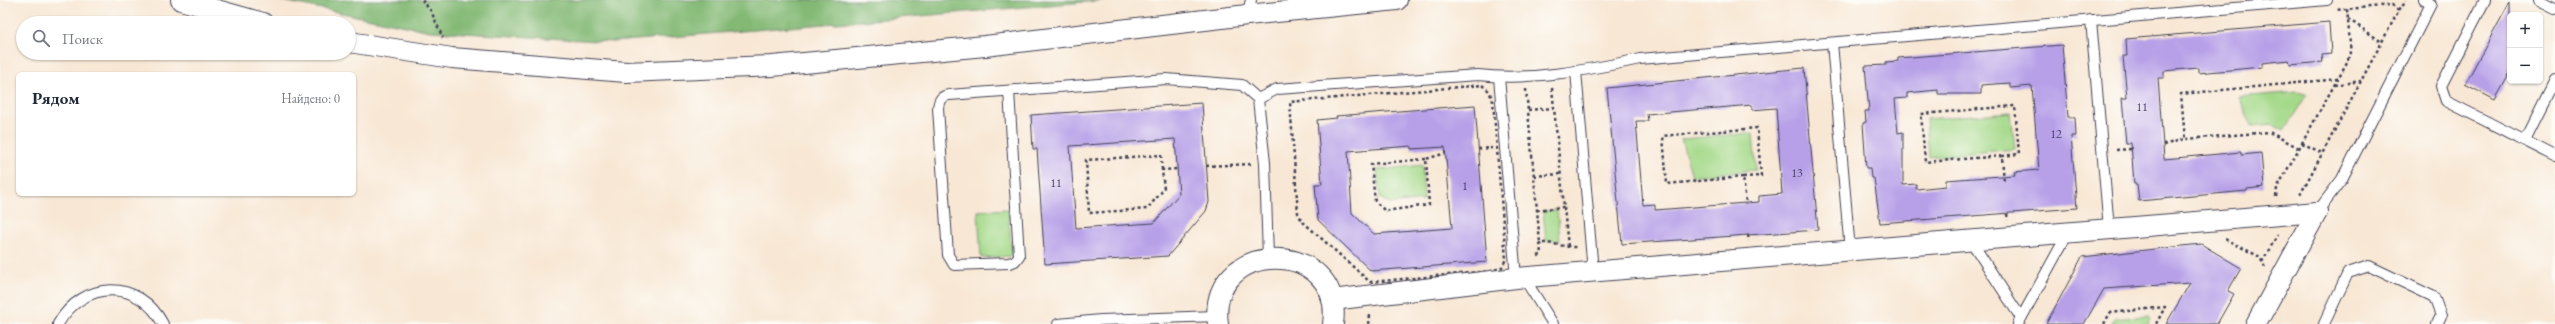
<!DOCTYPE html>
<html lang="ru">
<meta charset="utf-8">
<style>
body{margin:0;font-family:"EB Garamond",serif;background:#f6f6f7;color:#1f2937}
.controls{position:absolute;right:12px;top:12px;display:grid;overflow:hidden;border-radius:6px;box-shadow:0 1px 3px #0004}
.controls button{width:36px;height:36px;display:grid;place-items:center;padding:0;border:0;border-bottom:1px solid #e0e1e3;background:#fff;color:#1f2937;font:20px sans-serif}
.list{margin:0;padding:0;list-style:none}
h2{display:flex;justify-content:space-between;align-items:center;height:52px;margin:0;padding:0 16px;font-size:17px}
h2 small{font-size:13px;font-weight:400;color:#747a83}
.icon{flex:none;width:22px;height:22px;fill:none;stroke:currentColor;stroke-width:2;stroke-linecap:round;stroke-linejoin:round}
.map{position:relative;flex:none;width:2555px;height:324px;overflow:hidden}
.search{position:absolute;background:#fff;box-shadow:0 1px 3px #0004;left:16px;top:16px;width:340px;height:44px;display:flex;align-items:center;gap:10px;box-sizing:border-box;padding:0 14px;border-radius:22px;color:#747a83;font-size:15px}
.panel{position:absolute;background:#fff;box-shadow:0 1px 3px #0004;left:16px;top:72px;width:340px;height:124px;border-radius:6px}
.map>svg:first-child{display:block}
.green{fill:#a4d989;stroke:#637e62}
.forest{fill:#83b975;stroke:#526e58}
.building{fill:#b7a0e8;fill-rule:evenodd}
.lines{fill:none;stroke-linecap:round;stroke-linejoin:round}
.service-casing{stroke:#424052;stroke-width:12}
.minor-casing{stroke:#424052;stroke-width:22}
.path{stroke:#424052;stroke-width:2.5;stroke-dasharray:3 3;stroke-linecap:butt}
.service{stroke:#fff;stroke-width:10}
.minor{stroke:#fff;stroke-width:20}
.labels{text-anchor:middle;stroke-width:3;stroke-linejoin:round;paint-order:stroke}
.number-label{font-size:12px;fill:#474266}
</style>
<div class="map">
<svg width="2555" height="324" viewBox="0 0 2555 324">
<rect width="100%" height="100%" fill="#fdfcf7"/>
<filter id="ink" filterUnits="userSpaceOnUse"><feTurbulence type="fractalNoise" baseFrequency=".025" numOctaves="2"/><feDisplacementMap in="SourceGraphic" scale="8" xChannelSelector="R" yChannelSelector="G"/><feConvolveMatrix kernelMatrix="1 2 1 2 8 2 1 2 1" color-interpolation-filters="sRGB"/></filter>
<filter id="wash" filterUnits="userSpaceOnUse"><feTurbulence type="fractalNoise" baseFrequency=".012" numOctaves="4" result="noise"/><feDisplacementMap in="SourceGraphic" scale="16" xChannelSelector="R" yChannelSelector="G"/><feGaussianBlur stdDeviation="0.9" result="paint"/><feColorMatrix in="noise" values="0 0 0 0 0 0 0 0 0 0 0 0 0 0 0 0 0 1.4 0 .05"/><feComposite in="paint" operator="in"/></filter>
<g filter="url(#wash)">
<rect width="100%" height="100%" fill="#f8e7d4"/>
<!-- green -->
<g class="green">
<polygon points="2298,92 2307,94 2284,131 2271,124 2252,126 2239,97"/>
<polygon points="2011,112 2015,149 1929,157 1926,119"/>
<polygon points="1753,133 1756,170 1692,176 1681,139"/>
<polygon points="1422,165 1424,200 1390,204 1380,198 1377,170"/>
<polygon points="1008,209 1012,256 981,258 978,211"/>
<polygon points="1557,210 1560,240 1546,241 1543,211"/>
<polygon points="2148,316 2150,318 2147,324 2112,324 2114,319"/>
</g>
<!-- forest -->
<polygon class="forest" points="278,0 1109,0 613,42 430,31"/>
<g id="blocks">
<!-- building -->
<g class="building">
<polygon points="2510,2 2510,73 2495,100 2465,84"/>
<polygon points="2329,22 2331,54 2322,55 2323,62 2290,65 2289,60 2262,63 2262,67 2198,73 2198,68 2164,71 2164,78 2158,78 2164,159 2241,152 2241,155 2261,153 2264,187 2247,189 2247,191 2139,201 2137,184 2134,184 2131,143 2126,143 2122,98 2127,98 2123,56 2127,56 2126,39"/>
<path d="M2062,45L2068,117H2075L2076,136H2071L2077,208L1880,223L1874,178H1871L1870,168H1866L1863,123L1866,122L1865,111H1869L1865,66L1886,65V62L1898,61V58ZM2010,83V88L2032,86L2039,170L2014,172L2015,175L1946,180V186L1916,189V184L1903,185V132L1898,133L1895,99L1907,98V93L1938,90V94H1981V85Z"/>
<path d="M1804,68L1818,230L1622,244L1607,88ZM1752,105V110L1776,108L1782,194L1759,196V202L1655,210V204L1643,205L1636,121H1648L1647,114Z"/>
<path d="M1202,103L1209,202L1206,211L1168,256L1045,264L1037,149H1033L1031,115ZM1175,139L1179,194L1154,223L1076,228L1070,146Z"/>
<path d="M1475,105L1487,262L1371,271L1318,220L1315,184H1322L1317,120L1337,118L1336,116ZM1411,146V149L1445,147L1452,228L1374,234L1352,213L1348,151Z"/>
<polygon points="2201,244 2241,268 2228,291 2234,294 2217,324 2166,324 2190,283 2104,289 2084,324 2046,324 2082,257"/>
</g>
</g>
</g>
<g filter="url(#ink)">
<use href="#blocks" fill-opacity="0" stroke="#424052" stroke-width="1"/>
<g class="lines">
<!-- service casing -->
<g class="service-casing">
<g id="service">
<polyline points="2485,0 2441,86 2446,101 2555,156"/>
<polyline points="2539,0 2555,8"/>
<polyline points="1247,15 1251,0"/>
<polyline points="2091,20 2109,229"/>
<polyline points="1832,43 1850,251"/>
<polyline points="1576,71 1593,272"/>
<polyline points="1499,77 1516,278"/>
<path d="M1009,91L1019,256L1015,261L1009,263L954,265L948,255L938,108C939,100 941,96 949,95L1166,79L1242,85L1258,99L1265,163L1268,258"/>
<path d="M1258,99L1277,89L1478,75C1531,81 1588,70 1640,59L2327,0"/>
<polyline points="2525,140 2555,80"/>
<polyline points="2317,212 2342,179 2431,4 2424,0"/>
<polyline points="1971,241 2021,318"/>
<polyline points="1524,278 1553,324"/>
<path d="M58,324C83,280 139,278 163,324"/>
<polyline points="1058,324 1101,320 1217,316"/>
<polyline points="2018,324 2068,233"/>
<polyline points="2324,324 2348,273 2369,266 2434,297 2441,316 2437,324"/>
</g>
</g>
<!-- minor casing -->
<g class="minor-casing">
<g id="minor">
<polyline points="181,0 263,23"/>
<polyline points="349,42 452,58 626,72 772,66 985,46 1247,15 1397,0"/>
<polyline points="1332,300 1516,278 2317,212"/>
<path d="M1218,324C1206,237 1345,237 1333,324"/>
<polyline points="2256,324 2317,212"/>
</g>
</g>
<!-- path -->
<g class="path">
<polyline points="422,0 431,11 443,38"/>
<polyline points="2399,10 2406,0"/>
<polyline points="2348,19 2382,42"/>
<polygon points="1482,85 1489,91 1493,101 1506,259 1502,267 1492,271 1370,282 1302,221 1298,213 1290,102"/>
<polyline points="2335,85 2361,81"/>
<polyline points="1552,88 1568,247"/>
<polyline points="1526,89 1540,243"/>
<polyline points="1528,110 1554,108"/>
<polyline points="2302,143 2322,153"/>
<polyline points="2163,145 2185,139"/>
<polyline points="2299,148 2269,132 2185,139 2181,94 2338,79"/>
<polyline points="1478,149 1492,148"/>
<polyline points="2116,150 2131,149"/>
<polyline points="2002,156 1925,162 1921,114 2015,106 2019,154 2002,156 2004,182"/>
<polyline points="1426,159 1371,164 1375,201 1385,211 1429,205 1426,159 1446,153"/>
<polyline points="1206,166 1252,164"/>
<polyline points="1162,170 1161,155 1086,160 1089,213 1147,209 1164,189 1162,170 1177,169"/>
<polyline points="1534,176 1560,174"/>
<polyline points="1743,177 1761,176 1757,128 1663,136 1667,184 1743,177 1746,203"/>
<polyline points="2300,195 2399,10 2392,5 2336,10"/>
<polyline points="2276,197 2277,188 2351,55 2347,9"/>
<polyline points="1537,210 1564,207"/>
<polyline points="2007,214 2008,220"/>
<polyline points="1748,235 1749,241"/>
<polyline points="2225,239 2260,257 2265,268"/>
<path d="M1538,256L1541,255L1540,243C1554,242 1564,248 1577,247"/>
<polyline points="2262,262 2278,234"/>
<polyline points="1369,324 1370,315"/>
<polyline points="2104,324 2110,313 2165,307 2156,324"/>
</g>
<!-- service -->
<use href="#service" class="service"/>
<!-- minor -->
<use href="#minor" class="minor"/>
</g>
</g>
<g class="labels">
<!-- number labels -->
<g class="number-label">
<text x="2142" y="111">11</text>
<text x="2056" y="138">12</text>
<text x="1797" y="177">13</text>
<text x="1056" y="187">11</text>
<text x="1465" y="190">1</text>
</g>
</g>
</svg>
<div class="controls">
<button>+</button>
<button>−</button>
</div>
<div class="search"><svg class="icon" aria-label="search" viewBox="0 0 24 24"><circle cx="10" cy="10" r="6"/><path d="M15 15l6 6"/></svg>Поиск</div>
<section class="panel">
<h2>Рядом<small>Найдено: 0</small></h2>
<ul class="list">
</ul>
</section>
</div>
